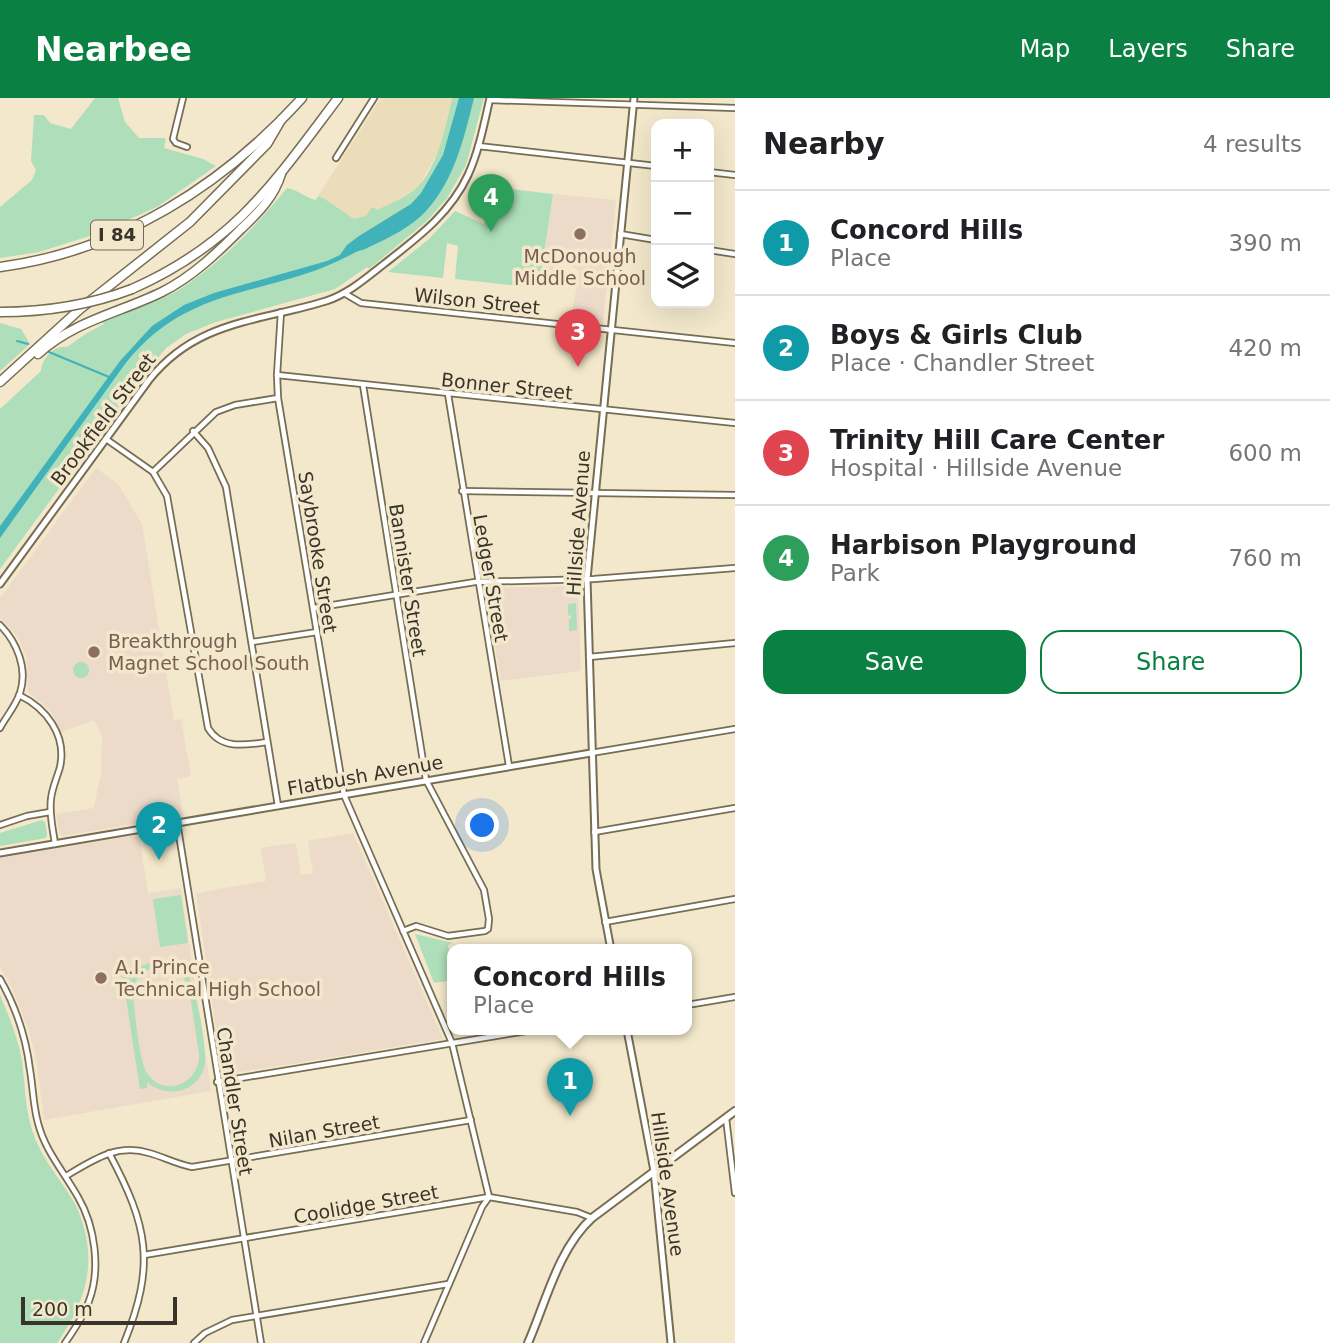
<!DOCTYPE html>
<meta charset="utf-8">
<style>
body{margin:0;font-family:"DejaVu Sans",sans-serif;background:#f6f6f6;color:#202124}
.controls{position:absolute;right:21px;top:21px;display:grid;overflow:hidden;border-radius:14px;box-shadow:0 7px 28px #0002}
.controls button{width:63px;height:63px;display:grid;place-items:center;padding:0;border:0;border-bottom:2px solid #e0e0e0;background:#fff;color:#202124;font:35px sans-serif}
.scale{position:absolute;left:21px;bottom:18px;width:156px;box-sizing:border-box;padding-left:7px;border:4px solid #393429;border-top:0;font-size:19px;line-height:24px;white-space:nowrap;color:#393429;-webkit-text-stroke:5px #f3e8cb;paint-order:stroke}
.you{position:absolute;left:483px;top:728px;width:24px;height:24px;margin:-18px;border:5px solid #fff;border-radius:50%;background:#1a73e8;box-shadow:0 0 0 10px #1a73e833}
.badge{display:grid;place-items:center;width:46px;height:46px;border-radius:50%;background:#0b8043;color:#fff;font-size:23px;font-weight:700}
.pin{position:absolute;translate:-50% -58px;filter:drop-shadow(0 2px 4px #0008)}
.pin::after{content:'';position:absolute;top:37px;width:24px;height:21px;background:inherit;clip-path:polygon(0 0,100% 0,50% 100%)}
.popup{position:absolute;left:447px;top:846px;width:245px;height:91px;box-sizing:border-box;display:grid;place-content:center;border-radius:14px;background:#fff;filter:drop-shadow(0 2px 5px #0005);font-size:23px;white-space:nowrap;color:#757577}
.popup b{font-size:26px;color:#202124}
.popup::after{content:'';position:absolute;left:50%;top:100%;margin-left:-14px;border:14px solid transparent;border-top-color:#fff}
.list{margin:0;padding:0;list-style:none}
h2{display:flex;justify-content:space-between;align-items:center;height:91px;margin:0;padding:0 28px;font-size:30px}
h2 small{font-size:23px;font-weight:400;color:#757577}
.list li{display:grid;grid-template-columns:46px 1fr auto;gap:21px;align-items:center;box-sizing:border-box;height:105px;padding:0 28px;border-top:2px solid #e0e0e0}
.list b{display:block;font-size:26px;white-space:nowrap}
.list p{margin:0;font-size:23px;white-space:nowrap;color:#757577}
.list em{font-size:23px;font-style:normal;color:#757577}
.actions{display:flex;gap:14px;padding:21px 28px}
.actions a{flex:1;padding:16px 0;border:2px solid #0b8043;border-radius:21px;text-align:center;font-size:24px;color:#0b8043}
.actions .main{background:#0b8043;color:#fff}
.icon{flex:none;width:38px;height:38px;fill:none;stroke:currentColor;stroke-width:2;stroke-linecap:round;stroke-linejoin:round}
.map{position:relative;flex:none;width:735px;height:1245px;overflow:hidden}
header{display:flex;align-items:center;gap:42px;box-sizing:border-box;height:98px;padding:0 35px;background:#0b8043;color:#fff}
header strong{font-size:33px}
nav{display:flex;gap:38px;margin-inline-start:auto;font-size:24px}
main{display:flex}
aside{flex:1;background:#fff}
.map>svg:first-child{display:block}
.built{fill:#ebddb9}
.education{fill:#eddbca}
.green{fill:#aedeba;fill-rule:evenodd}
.water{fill:#42b2ba}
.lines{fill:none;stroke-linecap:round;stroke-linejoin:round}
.stream{stroke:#42b2ba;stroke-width:2}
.minor-casing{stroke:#776d53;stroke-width:8}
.tertiary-casing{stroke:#776d53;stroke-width:9}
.secondary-casing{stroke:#776d53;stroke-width:10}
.motorway-casing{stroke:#776d53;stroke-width:11}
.minor{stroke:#fff;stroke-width:4.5}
.tertiary{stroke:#fff;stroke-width:5}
.secondary{stroke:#fff;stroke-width:6}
.motorway{stroke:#fff;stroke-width:8}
.motorway-bridge-casing{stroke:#776d53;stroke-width:11;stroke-linecap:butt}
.motorway-bridge{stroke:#fff;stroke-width:8}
.education-dot{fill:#8d6e63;stroke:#f3e8cb;stroke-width:2.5}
.labels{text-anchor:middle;stroke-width:7;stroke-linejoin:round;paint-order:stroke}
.shield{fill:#f3e8cb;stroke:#716a5a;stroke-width:2}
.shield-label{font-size:18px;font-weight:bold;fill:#393429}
.education-label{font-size:19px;fill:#785e54;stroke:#f3e8cb;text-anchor:start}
.street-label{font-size:19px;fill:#393429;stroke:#f3e8cb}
</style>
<header>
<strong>Nearbee</strong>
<nav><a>Map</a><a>Layers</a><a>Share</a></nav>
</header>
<main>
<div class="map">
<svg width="735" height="1245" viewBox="0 0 735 1245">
<rect width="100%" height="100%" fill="#f3e8cb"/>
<!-- built -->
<polygon class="built" points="381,0 452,0 440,50 421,84 413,92 387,109 363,121 354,121 318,98"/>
<!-- education -->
<g class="education">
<polygon points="553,96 616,102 603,225 571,222 579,172 556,161 554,173 542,172"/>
<polygon points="96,370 118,386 142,426 174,622 181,621 191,678 177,681 183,718 62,738 59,735 56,716 94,710 101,675 102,639 94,622 62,634 49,611 28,594 26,558 18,539 0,520 0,500"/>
<polygon points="578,488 581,573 501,583 485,490"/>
<polygon points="353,735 443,941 223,977 196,795 266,783 261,750 273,748 296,745 301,777 313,775 308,743"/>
<polygon points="139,737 148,795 181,790 211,993 44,1022 36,960 28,930 13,892 0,868 0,760"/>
</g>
<!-- green -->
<g class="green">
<polygon points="95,0 118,0 125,24 139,40 163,40 166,41 164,50 203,61 216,68 157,109 96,136 39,154 0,160 0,109 32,82 36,72 31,63 34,17 44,17 50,25 71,31"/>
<path d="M452,0H484L466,67L447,100L427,123L369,171L367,169L335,191L216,224L186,236L166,250L125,301L0,471V311L41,273C42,260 54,247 67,249L87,235L104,226L101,223C127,214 153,206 177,193C219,167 256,128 287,90C300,93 306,100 316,102L318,98L323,100L354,121L366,118L372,109L377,112C390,106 404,100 415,91C437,73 446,27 452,0Z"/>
<polygon points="494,89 553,96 539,190 455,181 458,148 447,145 443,180 388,174 429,141 455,113 484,126"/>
<polygon points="0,225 21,231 30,246 0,273"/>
<polygon points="576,505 577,532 569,533 569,521 571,521 571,518 568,517 568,506"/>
<circle cx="81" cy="572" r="8"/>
<polygon points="42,722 45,724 47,737 46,740 0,748 0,735"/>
<polygon points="181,797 188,845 160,849 153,801"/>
<polygon points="415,836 453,845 448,847 453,882 434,885"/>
<path d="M159,862C168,863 178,864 184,871C195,881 209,956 204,970C196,996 165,1000 147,984V990L140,991L121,868L128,867L131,882L141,868ZM157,869C173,868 183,875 189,890L199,956C201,984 164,1002 147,975C139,963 135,915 133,899C132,882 142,872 157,869Z"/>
<path d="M0,897C9,918 18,940 22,963C25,986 25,1009 32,1032C40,1058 58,1078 72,1101C78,1110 81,1120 84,1130C96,1174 82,1209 57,1245H0Z"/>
</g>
<!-- water -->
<path class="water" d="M459,0H474C464,40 455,80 427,112C413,128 389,140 369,149C365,152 359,152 354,155C271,201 191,182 125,266L0,440V428L120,263L152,228L184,207L214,195L327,163L340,157L347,147L359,138L411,106L421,95L443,57Z"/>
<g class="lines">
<!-- stream -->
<g class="stream">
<polyline points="17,243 28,246"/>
<polyline points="49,254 109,279"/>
</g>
<!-- minor casing -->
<g class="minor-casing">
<g id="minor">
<polyline points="183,0 173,41 176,45 187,49"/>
<polyline points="490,2 735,10"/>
<polyline points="478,48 656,68"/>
<polyline points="336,60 374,0"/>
<polyline points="709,74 735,77"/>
<polyline points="620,136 656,142"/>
<polyline points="709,152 735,156"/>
<polyline points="344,195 361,205 735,245"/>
<polyline points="281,214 277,277 278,300 344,697 452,945 489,1099 482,1109 424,1245"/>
<polyline points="277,277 735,325"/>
<polyline points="363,287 426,682 484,792 489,821 488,831 485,833 448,838 416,828 403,833"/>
<polyline points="448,296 509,668"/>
<polyline points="193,333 208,350 226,389 278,708"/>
<path d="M106,341L153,374L167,398L208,630C221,652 246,647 267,644"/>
<polyline points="153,374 216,314 235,307 278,300"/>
<polyline points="462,393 735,397"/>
<polyline points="314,510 475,484 594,481 735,470"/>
<path d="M0,527C17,544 28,571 20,595C16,607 6,619 0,630"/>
<polyline points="252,544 317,534"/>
<polyline points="589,559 735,545"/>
<path d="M19,597C46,610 67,637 60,669C57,680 52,690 51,701C49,716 53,731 55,746"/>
<polyline points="591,655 735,631"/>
<polyline points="177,724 261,1245"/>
<polyline points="0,727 27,718 50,714"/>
<polyline points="594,734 735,710"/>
<polyline points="605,824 735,801"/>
<path d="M0,881C16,909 26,939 30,972C33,989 33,1007 38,1025C45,1053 64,1074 78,1099C95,1128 101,1171 89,1203C84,1218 74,1232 65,1245"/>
<polyline points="687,907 735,899"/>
<polyline points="217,984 532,932"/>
<polyline points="726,1020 735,1095"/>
<path d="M109,1055C148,1128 156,1166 124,1245"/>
<path d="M66,1078C93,1062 117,1045 149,1055C164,1059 176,1066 192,1069L471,1022"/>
<polyline points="144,1157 489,1099 577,1114 592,1120"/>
<polyline points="194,1245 205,1235 232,1222 448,1186"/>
</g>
</g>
<!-- tertiary casing -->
<g class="tertiary-casing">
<g id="tertiary">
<path d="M0,486L149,282C197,222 258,224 326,203C348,196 366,180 384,166C417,140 450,116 468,77C479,53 484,26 490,0"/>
<polyline points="0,755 591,655"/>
<polyline points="611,852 596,771 587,481 634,0"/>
<polyline points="627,932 654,1073 671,1245"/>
</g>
</g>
<!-- secondary casing -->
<g class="secondary-casing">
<path id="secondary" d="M528,1245C546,1204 558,1151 592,1120L735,1013"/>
</g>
<!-- motorway casing -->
<g class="motorway-casing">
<g id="motorway">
<path d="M0,169C120,153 222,88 302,0"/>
<path d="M132,191C234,146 274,85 338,0"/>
<path d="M38,256C74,223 119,215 162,194C192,179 217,155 241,131C258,115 274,99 281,76"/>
<polyline points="0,284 80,211 190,124 267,46 281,22"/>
</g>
</g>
<!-- minor -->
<use href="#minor" class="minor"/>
<!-- tertiary -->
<use href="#tertiary" class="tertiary"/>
<!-- secondary -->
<use href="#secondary" class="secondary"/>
<!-- motorway -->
<use href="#motorway" class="motorway"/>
<!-- motorway-bridge casing -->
<g class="motorway-bridge-casing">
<path id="motorway-bridge" d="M0,214C45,214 90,207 132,191"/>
</g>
<!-- motorway-bridge -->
<use href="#motorway-bridge" class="motorway-bridge"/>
</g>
<!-- markers -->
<g class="education-dot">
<circle cx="580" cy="136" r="7"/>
<circle cx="94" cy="554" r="7"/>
<circle cx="101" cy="880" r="7"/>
</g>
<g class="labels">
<!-- shield labels -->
<rect class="shield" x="91" y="122.5" width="52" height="29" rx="5"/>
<g class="shield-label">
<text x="117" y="143">I 84</text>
</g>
<!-- education labels -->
<g class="education-label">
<text x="580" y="165" text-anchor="middle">McDonough<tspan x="580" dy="22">Middle School</tspan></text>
<text x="108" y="550">Breakthrough<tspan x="108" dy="22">Magnet School South</tspan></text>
<text x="115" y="876">A.I. Prince<tspan x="115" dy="22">Technical High School</tspan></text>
</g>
<!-- street labels -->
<g class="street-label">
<text transform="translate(477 203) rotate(6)" y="7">Wilson Street</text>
<text transform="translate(507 288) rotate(6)" y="7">Bonner Street</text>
<text transform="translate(103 321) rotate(-53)" y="7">Brookfield Street</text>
<text transform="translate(578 425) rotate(-86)" y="7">Hillside Avenue</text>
<text transform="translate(318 454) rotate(81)" y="7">Saybrooke Street</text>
<text transform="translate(491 480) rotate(80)" y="7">Ledger Street</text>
<text transform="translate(408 482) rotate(81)" y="7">Bannister Street</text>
<text transform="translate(365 677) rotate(-10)" y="7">Flatbush Avenue</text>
<text transform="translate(235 1003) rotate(81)" y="7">Chandler Street</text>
<text transform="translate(324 1033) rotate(-10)" y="7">Nilan Street</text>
<text transform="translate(668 1086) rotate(82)" y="7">Hillside Avenue</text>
<text transform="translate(366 1106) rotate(-10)" y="7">Coolidge Street</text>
</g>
</g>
</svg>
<div class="controls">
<button>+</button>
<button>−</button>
<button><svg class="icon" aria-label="layers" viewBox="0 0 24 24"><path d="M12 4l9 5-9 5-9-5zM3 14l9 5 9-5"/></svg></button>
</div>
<div class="scale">200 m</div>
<div class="you"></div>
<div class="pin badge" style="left:570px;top:1018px;background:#0f9aa8">1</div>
<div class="popup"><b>Concord Hills</b>Place</div>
<div class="pin badge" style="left:159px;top:762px;background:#0f9aa8">2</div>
<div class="pin badge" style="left:578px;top:269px;background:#e0444e">3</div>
<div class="pin badge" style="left:491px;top:134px;background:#2e9e5b">4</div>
</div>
<aside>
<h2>Nearby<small>4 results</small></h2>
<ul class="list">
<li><span class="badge" style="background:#0f9aa8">1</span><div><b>Concord Hills</b><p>Place</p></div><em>390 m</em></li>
<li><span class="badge" style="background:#0f9aa8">2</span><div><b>Boys &amp; Girls Club</b><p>Place · Chandler Street</p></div><em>420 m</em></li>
<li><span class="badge" style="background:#e0444e">3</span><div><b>Trinity Hill Care Center</b><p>Hospital · Hillside Avenue</p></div><em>600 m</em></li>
<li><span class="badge" style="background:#2e9e5b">4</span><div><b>Harbison Playground</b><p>Park</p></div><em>760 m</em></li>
</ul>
<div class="actions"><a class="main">Save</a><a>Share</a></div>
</aside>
</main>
